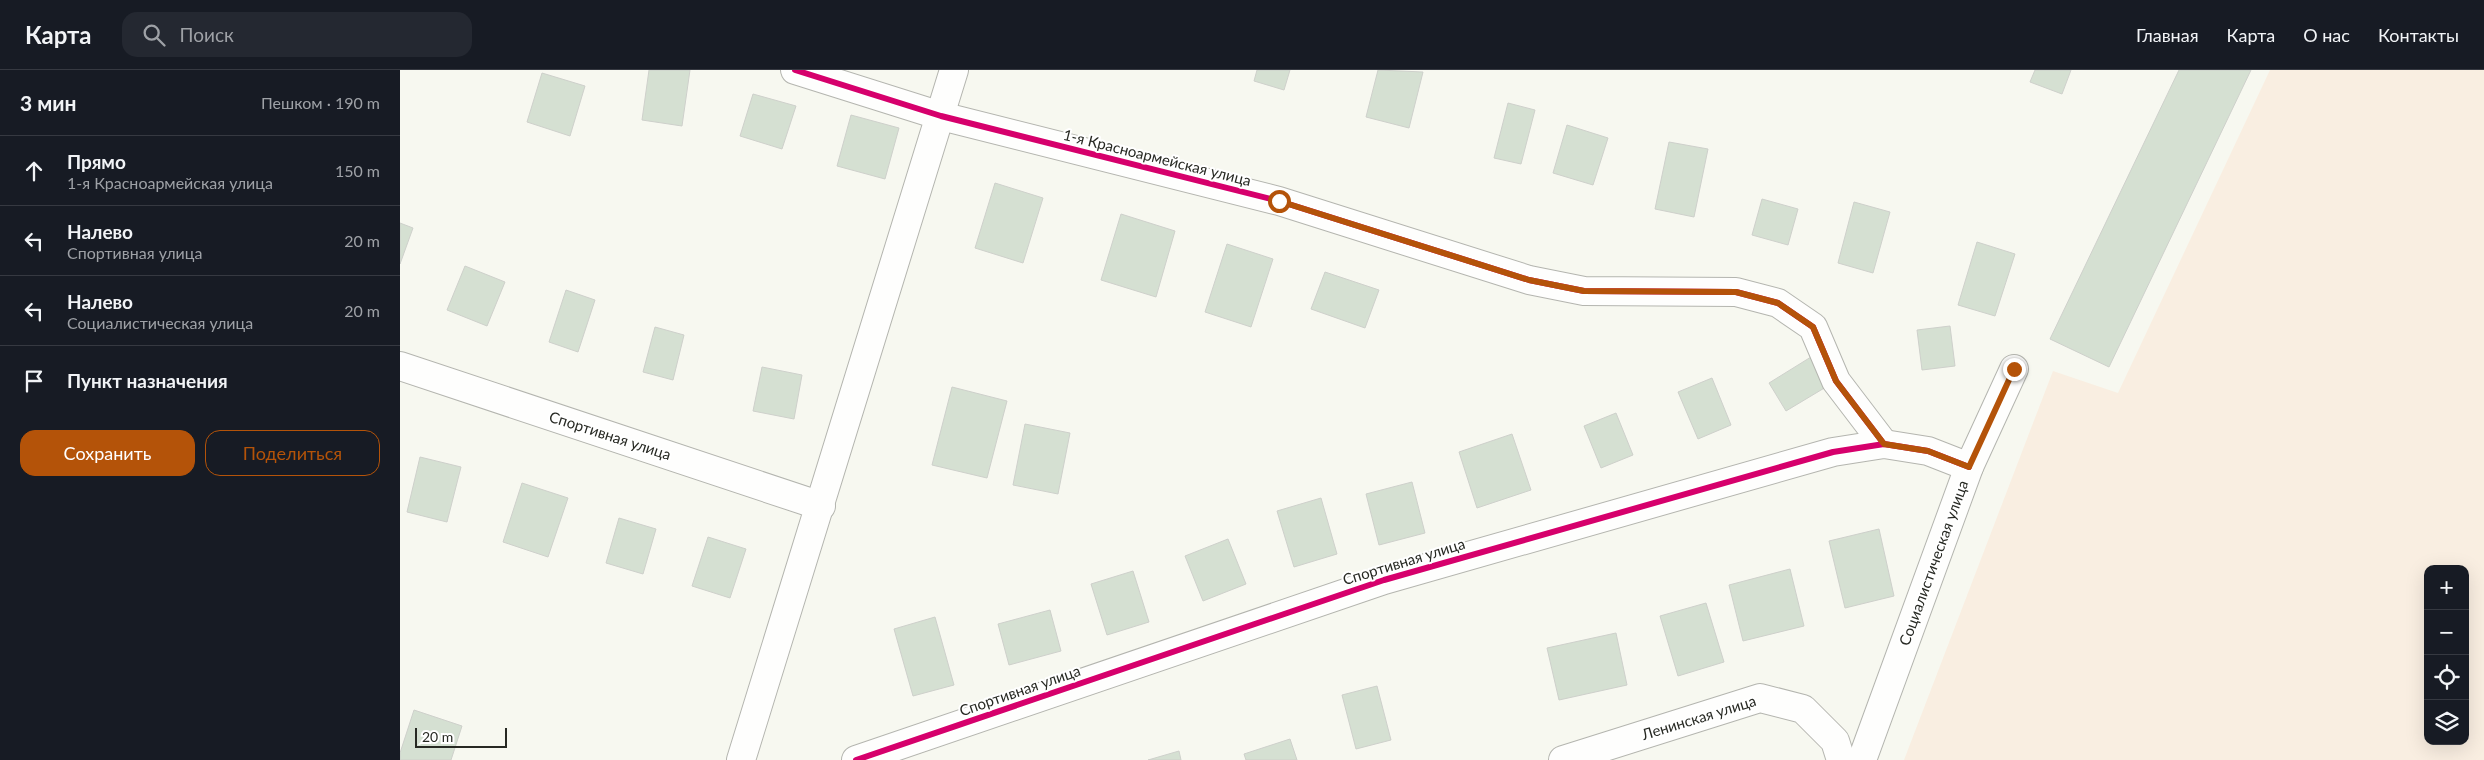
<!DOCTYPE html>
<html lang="ru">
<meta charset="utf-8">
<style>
body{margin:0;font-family:Lato,sans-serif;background:#242831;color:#f1f3f6}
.controls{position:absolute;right:15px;bottom:15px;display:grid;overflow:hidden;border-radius:10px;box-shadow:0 5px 20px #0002}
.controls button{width:45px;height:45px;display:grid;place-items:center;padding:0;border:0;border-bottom:1px solid #363941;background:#171b24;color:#f1f3f6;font:25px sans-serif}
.scale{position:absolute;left:15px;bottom:12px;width:92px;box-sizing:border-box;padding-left:5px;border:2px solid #272923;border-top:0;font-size:14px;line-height:18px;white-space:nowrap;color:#272923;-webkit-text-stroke:4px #fff;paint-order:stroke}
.stop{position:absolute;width:15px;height:15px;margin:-11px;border:4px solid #b45309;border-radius:50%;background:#fff}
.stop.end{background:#b45309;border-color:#fff;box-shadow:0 1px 5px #0008}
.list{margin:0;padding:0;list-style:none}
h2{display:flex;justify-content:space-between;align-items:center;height:65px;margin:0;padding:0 20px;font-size:21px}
h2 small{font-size:16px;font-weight:400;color:#9ea1a6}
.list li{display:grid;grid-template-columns:32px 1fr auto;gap:15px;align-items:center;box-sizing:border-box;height:70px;padding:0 20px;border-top:1px solid #363941}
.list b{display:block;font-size:19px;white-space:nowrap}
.list p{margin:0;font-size:16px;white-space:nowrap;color:#9ea1a6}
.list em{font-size:16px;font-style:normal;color:#9ea1a6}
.actions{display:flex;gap:10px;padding:15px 20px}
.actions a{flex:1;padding:11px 0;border:1px solid #b45309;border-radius:15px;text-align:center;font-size:18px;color:#b45309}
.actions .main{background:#b45309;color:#fff}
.icon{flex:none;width:28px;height:28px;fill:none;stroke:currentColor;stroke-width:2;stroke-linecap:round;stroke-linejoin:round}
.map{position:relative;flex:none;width:2084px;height:690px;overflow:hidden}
header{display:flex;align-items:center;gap:30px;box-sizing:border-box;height:70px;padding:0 25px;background:#171b24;border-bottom:1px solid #363941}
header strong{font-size:24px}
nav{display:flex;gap:28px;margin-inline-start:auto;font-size:18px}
.search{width:350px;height:45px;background:#242831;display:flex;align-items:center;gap:12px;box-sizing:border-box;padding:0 18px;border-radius:15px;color:#9ea1a6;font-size:19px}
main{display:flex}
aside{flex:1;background:#171b24}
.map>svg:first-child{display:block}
.green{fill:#f9eee1;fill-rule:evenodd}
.building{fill:#d5e0d2;stroke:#ced0cb}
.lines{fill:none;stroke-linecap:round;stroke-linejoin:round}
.minor-casing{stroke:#b4b5af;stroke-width:30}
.minor{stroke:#fefefd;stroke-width:28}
.cycleway-casing{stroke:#fff;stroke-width:9}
.cycleway{stroke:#d6006c;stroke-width:6}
.route{stroke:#b45309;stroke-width:6}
.labels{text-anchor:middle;stroke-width:4;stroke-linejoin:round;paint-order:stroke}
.street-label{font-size:15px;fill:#272923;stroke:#fff}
</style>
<header>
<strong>Карта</strong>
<div class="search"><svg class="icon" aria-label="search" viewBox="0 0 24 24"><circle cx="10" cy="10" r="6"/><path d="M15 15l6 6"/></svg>Поиск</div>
<nav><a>Главная</a><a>Карта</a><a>О нас</a><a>Контакты</a></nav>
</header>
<main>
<aside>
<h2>3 мин<small>Пешком · 190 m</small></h2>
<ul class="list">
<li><svg class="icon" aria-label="ahead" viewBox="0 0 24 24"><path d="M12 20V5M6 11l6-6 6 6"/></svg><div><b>Прямо</b><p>1-я Красноармейская улица</p></div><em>150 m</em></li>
<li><svg class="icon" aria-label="left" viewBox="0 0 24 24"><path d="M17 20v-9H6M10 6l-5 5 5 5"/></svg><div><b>Налево</b><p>Спортивная улица</p></div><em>20 m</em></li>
<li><svg class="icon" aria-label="left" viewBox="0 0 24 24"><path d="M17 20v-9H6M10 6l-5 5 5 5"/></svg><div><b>Налево</b><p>Социалистическая улица</p></div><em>20 m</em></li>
<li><svg class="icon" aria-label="arrive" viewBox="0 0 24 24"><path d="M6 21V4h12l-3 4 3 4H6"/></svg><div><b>Пункт назначения</b></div></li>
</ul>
<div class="actions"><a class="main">Сохранить</a><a>Поделиться</a></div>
</aside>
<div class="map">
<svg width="2084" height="690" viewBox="0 0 2084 690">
<rect width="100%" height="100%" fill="#f7f8f0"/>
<!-- green -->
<path class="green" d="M1870,0H2084V690H1504L1653,301L1718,323ZM2028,499H2065V671H2028Z"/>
<!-- building -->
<g class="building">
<polygon points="249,0 290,0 282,56 242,50"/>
<polygon points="857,0 890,0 884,20 854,11"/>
<polygon points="978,0 1023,2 1009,58 966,47"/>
<polygon points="1635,0 1671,0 1662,24 1630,12"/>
<polygon points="1779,0 1851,0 1709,297 1650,269"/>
<polygon points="142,3 185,16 170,66 127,52"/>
<polygon points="353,24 396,36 382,79 340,66"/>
<polygon points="1108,33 1135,40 1121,94 1094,88"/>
<polygon points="451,45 499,58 485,109 437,96"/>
<polygon points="1167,55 1208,68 1193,115 1153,103"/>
<polygon points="1269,72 1308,79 1294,147 1255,139"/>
<polygon points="595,113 643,128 623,193 575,178"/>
<polygon points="1362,129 1398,139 1388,175 1352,165"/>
<polygon points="1454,132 1490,142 1473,203 1438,193"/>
<polygon points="721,144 775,161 756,227 701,210"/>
<polygon points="0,153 13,158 0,194"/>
<polygon points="1577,172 1615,184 1595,246 1558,235"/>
<polygon points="827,174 873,189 851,257 805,242"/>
<polygon points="65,196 105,212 87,256 47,240"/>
<polygon points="925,202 979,220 965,258 911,239"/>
<polygon points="166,220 195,230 178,282 149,272"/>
<polygon points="1550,256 1555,296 1522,300 1517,260"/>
<polygon points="255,257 284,265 273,310 243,302"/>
<polygon points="1419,282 1436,311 1386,341 1369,313"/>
<polygon points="362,297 402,305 394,349 353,341"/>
<polygon points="1312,308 1331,355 1298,369 1278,322"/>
<polygon points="552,317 607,331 587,408 532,395"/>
<polygon points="1216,343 1233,385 1201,398 1184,356"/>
<polygon points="625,354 670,363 658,424 613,415"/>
<polygon points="1112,364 1131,420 1077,438 1059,382"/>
<polygon points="20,387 61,397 47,452 7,442"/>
<polygon points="1012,412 1025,463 979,475 966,424"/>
<polygon points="122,413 168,428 148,487 103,472"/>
<polygon points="921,428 937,484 894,497 877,441"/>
<polygon points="219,448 256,459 243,504 206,493"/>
<polygon points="1479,459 1494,526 1445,538 1429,471"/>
<polygon points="308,467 346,479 330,528 292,516"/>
<polygon points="828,469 846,514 803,531 785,486"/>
<polygon points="1390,499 1404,556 1343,571 1329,515"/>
<polygon points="733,501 749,552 707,565 691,514"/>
<polygon points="1306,533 1324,592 1278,606 1260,546"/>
<polygon points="650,540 661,581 609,595 598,554"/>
<polygon points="535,547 554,615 513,626 494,559"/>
<polygon points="1216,563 1227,615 1159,630 1147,578"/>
<polygon points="977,616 991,670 956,679 942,625"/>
<polygon points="14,640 62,656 51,690 0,690 0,683"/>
<polygon points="890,669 897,690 846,690 844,684"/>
<polygon points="779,681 781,690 748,690"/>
</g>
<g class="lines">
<!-- minor casing -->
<g class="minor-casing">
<g id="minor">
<polyline points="395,0 541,46 879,131 1129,210 1184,221 1336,222 1378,233 1413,257 1436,311 1484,374"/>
<polyline points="0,296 421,436"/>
<polyline points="341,690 554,0"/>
<polyline points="456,690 984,510 1433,382 1484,374 1528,381 1569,397"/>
<polyline points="1163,690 1360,628 1403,639 1435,671 1441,690"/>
<polyline points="1462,690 1569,397 1614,299"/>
</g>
</g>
<!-- minor -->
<use href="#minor" class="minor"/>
<!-- cycleway casing -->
<g class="cycleway-casing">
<g id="cycleway">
<polyline points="395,0 541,46 879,131 1129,210 1184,221 1336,222 1378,233 1413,257 1436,311 1484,374"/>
<polyline points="456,690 984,510 1433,382 1484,374 1528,381 1569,397"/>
</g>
</g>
<!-- cycleway -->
<use href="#cycleway" class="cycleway"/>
</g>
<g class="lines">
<!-- route -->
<polyline class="route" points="879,131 1129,210 1184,221 1336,222 1378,233 1413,257 1436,311 1484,374 1528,381 1569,397 1614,299"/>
</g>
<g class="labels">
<!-- street labels -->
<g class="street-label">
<text transform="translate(757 88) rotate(14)" y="5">1-я Красноармейская улица</text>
<text transform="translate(210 366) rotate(18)" y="5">Спортивная улица</text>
<text transform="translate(1004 492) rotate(-17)" y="5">Спортивная улица</text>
<text transform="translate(1534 493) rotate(-70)" y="5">Социалистическая улица</text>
<text transform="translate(620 621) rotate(-19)" y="5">Спортивная улица</text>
<text transform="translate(1299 648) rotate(-17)" y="5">Ленинская улица</text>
</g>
</g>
</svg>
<div class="controls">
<button>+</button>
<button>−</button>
<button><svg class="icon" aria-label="locate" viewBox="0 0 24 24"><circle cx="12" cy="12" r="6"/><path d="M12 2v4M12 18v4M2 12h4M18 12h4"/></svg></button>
<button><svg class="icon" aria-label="layers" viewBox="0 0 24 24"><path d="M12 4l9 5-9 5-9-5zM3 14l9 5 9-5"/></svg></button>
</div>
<div class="scale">20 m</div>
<div class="stop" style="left:879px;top:131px"></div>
<div class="stop end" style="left:1614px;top:299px"></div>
</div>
</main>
